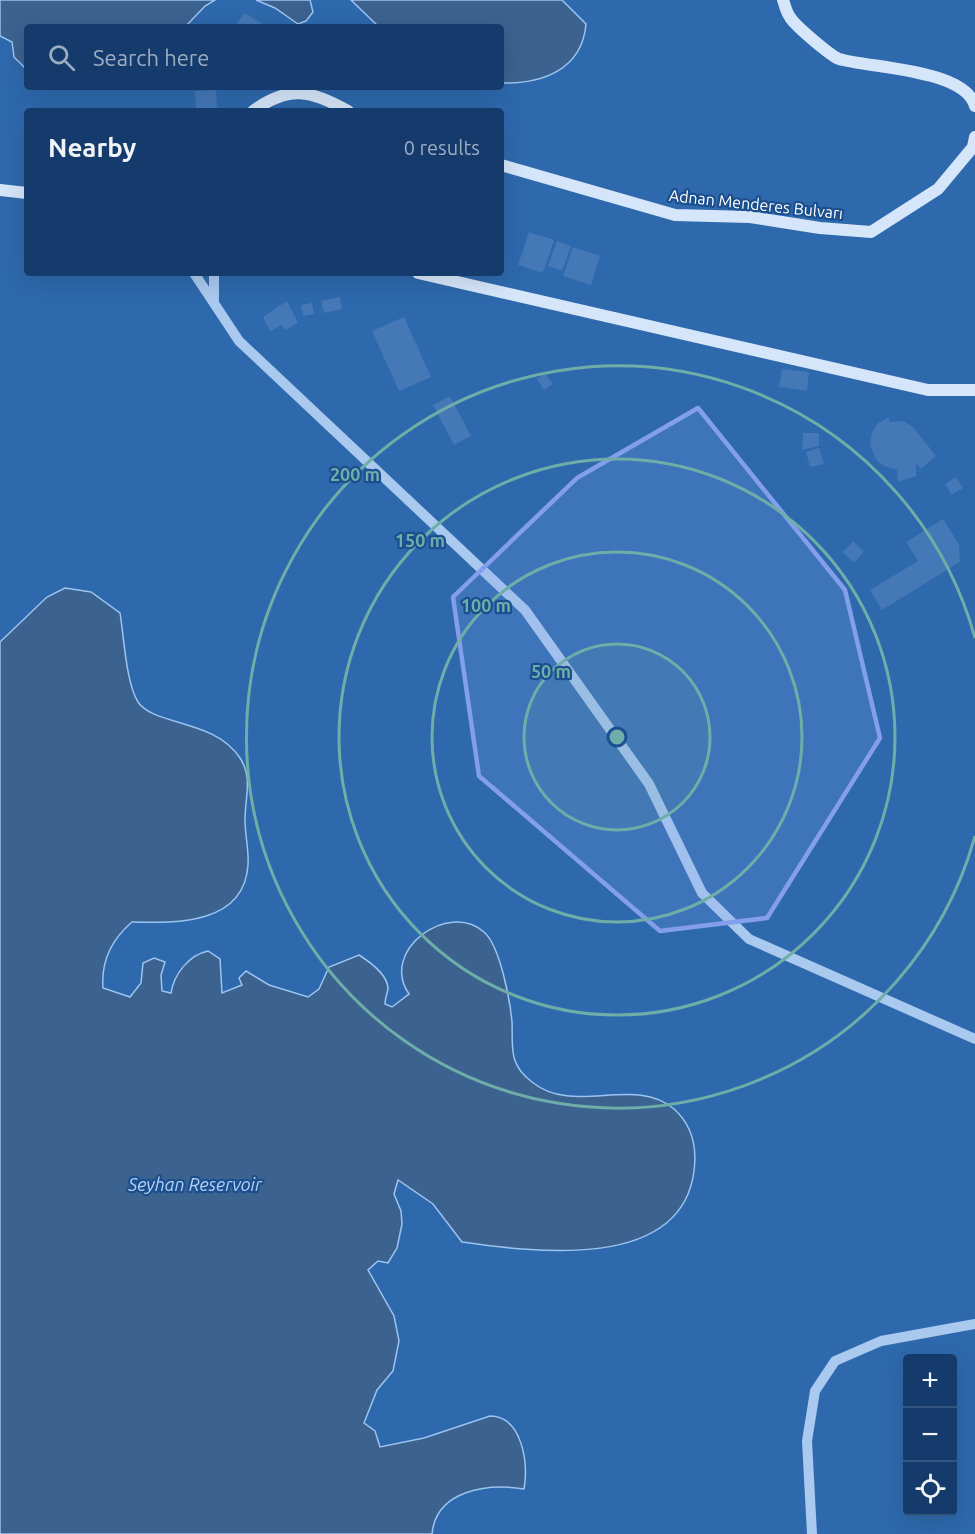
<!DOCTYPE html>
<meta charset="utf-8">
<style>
body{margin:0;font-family:Ubuntu,sans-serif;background:#1d4271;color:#f1f3f6}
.controls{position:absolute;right:18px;bottom:18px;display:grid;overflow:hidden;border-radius:6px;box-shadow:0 6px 24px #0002}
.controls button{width:54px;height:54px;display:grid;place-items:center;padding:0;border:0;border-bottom:2px solid #33557e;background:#143b6b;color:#f1f3f6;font:30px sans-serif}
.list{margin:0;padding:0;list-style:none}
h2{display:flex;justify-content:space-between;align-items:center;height:78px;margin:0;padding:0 24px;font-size:26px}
h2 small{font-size:20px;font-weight:400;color:#9dadc1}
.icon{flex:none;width:33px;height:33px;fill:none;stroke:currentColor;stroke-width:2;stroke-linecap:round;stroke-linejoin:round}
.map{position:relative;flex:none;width:975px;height:1534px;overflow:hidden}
.search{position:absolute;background:#143b6b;box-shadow:0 6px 24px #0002;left:24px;top:24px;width:480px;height:66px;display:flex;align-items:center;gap:15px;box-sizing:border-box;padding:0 21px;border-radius:6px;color:#9dadc1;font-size:22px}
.panel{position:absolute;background:#143b6b;box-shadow:0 6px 24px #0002;left:24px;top:108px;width:480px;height:168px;border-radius:6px}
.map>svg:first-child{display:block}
.green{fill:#2e69ad;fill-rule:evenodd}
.water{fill:#3c6290;stroke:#9cc4f0;stroke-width:1.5}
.building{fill:#4478b7}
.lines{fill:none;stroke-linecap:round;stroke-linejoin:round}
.tertiary{stroke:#a9c9ee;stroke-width:10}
.secondary{stroke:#d6e6fa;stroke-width:12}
.marked{fill:#839eea;fill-opacity:0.2;stroke:#839eea;stroke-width:4.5;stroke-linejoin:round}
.ring{fill:none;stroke:#6fada8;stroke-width:3}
.labels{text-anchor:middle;stroke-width:4.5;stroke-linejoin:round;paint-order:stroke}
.street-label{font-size:16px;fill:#fff;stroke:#1b4f8f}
.water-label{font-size:18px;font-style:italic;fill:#b5d3f5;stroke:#1b4f8f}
.centre{fill:#6fada8;stroke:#1b4f8f;stroke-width:3}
.ring-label{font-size:18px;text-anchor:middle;font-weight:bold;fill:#6fada8;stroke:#1b4f8f;stroke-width:4.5;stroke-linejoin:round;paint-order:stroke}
</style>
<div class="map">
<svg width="975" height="1534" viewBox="0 0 975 1534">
<rect width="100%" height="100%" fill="#1b4f8f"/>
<!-- green -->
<path class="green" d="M0,0H975V1534H0ZM27,27H501V87H27ZM27,111H501V273H27ZM908,1358H952V1512H908Z"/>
<!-- water -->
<g class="water">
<polygon points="0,0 215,0 205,6 185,27 27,27 27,70 14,57 12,42 0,36"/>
<polygon points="256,0 310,0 313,12 306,21 298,24 275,8"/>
<path d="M351,0H562L586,24C582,70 542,84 501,83V27H379Z"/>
<path d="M65,588L91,592L120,613C124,637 126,683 138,702C154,726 215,719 240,758C253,778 245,797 245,820C245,835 249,850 248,865C244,925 176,923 132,922C111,940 101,962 103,988L130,997L141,983L143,963L154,958L165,962L161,975L162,991L171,993C174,974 189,955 208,951L220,959L222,993L242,985L239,978L246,971L269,985L308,997L319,989L329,967L359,955C370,962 388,975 388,989C387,994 385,999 385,1004L392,1007L409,994C379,951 448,900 484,932C500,946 510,1000 512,1022C513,1047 508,1064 532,1082C574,1116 634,1075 674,1109C692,1125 697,1148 694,1171C681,1272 534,1252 462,1242L433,1204L398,1180L394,1194L401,1211L402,1224L397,1248L388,1263L378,1261L368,1270L394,1316L399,1341L393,1371L377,1390L364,1423L375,1431L380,1447L424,1438L490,1416C522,1416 529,1464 524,1489C488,1483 436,1490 432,1534H0V642L47,597Z"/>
</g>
<!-- building -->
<g class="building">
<polygon points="244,13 268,27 235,27"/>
<polygon points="216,90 217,111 196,111 195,91"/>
<polygon points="529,232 554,240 543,273 518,265"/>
<polygon points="557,241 571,246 562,271 548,266"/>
<polygon points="573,247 600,256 591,285 563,276"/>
<polygon points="340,297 342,309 324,313 321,301"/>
<polygon points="287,301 298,323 285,330 282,325 270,331 263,317"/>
<polygon points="312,303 314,314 303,316 301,305"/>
<polygon points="404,317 431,377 399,391 372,331"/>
<polygon points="782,369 809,372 807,391 779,387"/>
<polygon points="545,373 553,384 544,390 537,379"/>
<polygon points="450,396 471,436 454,445 433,405"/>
<polygon points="888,417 890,422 903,421 913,427 936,456 921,469 916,463 916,476 898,482 897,470 884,466 877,461 870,445 872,432 877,424"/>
<polygon points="803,433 819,433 819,446 802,450"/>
<polygon points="819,448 824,464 810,467 806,452"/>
<polygon points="956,477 963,488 952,495 945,484"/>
<polygon points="943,519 959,544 960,562 882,610 870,590 918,561 906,542"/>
<polygon points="853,541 864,552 854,563 843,552"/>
</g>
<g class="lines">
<!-- tertiary -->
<g class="tertiary">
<polyline points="194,273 239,341 525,610 649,784 702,893 749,939 975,1039"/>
<polyline points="214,273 214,300"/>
<polyline points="812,1534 807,1441 815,1391 835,1361 881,1341 975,1324"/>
</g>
<!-- secondary -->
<g class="secondary">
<path d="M783,0C785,5 786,12 790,17C794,25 831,56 839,59C870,68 965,69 975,106"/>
<path d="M253,111C289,85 311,90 348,111"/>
<polyline points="501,165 675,215 750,217 820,228 871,232 938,189 973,147 975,137"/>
<polyline points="0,190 27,193"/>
<polyline points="418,273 928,390 975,390"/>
</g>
</g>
<!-- marked area -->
<path class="marked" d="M698,408L845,590L880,738L767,918L660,931L479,776L453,597L577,478Z"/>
<!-- distance rings -->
<circle cx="617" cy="737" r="93" fill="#6fada8" fill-opacity=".12"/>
<g class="ring">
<circle cx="617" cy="737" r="93"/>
<circle cx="617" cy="737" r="185"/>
<circle cx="617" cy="737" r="278"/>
<path d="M975 836A371 371 0 1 1 975 638"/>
</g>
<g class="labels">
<!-- street labels -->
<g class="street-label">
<text transform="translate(756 204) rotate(6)" y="6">Adnan Menderes Bulvarı</text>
</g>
<!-- water labels -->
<g class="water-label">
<text x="195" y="1191">Seyhan Reservoir</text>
</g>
</g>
<circle cx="617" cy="737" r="9" class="centre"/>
<g class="ring-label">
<text x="355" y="481">200 m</text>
<text x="420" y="547">150 m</text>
<text x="486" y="612">100 m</text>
<text x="551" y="678">50 m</text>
</g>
</svg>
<div class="controls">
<button>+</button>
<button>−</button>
<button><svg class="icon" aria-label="locate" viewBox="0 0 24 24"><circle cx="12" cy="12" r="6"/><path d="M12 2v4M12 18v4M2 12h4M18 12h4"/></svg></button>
</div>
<div class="search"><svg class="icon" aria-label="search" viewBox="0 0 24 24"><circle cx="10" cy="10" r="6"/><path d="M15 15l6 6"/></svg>Search here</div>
<section class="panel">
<h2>Nearby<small>0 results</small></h2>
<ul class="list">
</ul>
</section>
</div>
